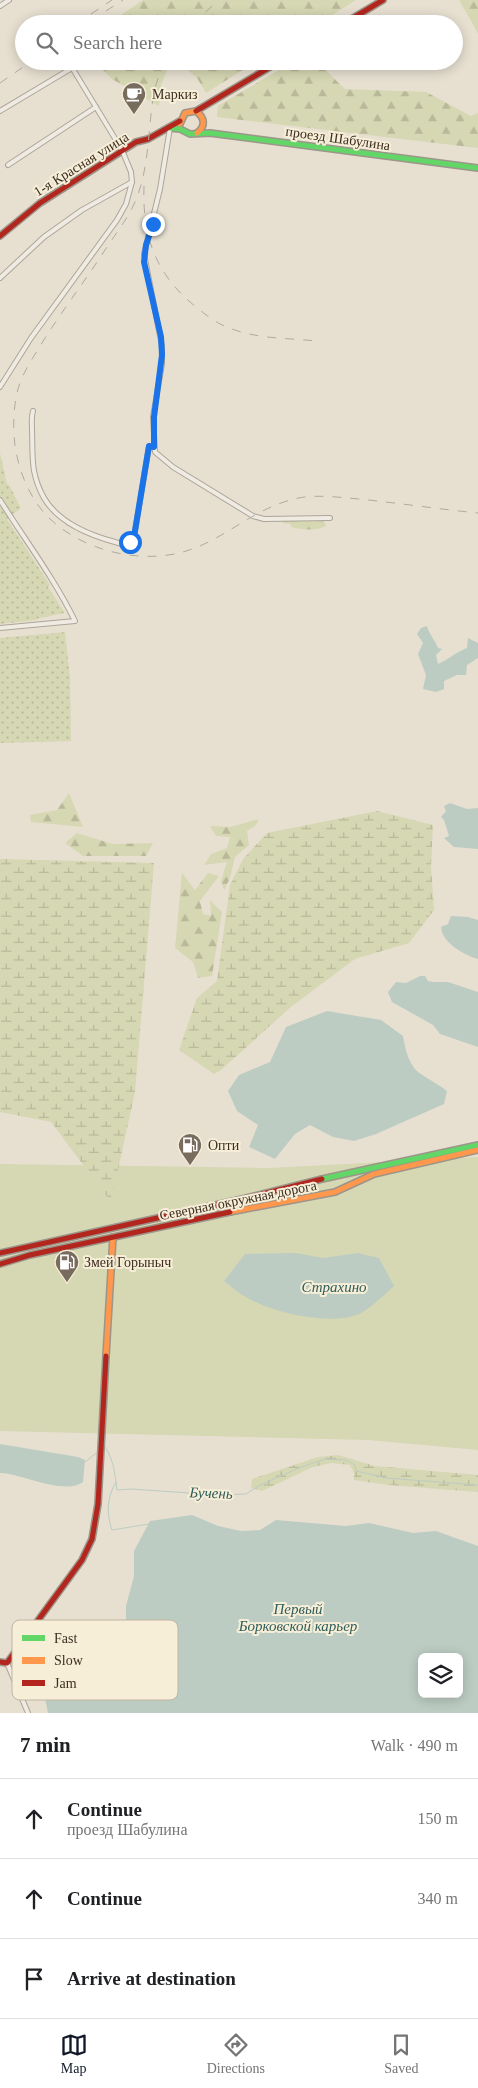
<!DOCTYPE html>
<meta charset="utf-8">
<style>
body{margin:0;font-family:Georgia,serif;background:#f2f2f2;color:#202124}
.controls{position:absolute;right:15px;bottom:15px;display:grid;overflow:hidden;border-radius:8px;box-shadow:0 2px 12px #0003}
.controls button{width:45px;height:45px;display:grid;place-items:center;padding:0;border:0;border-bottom:1px solid #e0e0e0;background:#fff;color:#202124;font:25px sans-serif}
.stop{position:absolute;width:15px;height:15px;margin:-11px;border:4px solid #1a73e8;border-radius:50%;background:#fff}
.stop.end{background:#1a73e8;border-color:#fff;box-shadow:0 1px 5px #0008}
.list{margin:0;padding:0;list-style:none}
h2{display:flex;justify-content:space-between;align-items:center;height:65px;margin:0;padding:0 20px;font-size:21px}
h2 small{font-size:16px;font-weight:400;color:#757577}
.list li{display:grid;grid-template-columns:32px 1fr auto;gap:15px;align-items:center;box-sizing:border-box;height:80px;padding:0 20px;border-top:1px solid #e0e0e0}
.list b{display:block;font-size:19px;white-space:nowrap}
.list p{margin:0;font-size:16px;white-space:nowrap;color:#757577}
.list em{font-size:16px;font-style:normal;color:#757577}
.icon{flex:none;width:28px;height:28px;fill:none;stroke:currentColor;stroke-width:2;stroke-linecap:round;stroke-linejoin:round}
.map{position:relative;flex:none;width:478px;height:1713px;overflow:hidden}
.search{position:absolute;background:#fff;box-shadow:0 2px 12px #0003;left:15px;right:15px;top:15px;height:55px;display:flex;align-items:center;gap:12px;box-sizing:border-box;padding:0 18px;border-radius:28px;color:#757577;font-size:19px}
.sheet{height:305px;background:#fff}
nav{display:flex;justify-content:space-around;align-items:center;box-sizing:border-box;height:70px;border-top:1px solid #e0e0e0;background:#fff;font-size:14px;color:#757577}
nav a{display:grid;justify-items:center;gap:2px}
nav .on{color:#111827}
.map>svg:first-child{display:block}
.grass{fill:#d6d7b3}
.forest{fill:url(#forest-firs)}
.wetland{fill:url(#wetland-marsh)}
.park{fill:url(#park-dots)}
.water{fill:#bcccc2;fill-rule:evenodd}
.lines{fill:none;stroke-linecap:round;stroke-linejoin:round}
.stream{stroke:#bcccc2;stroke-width:1}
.street-casing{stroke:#ada599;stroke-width:6}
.fast-casing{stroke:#9c958a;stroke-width:8}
.slow-casing{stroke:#9c958a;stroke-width:8}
.jam-casing{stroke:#9c958a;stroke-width:8}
.street{stroke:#efebe3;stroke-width:4}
.fast{stroke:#63d668;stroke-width:5}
.slow{stroke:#ff974d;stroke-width:5}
.jam{stroke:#b3261e;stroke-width:5}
.rail{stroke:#afaaa2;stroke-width:1;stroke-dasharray:9 9;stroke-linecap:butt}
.route{stroke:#1a73e8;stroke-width:6}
.labels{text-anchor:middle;stroke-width:4;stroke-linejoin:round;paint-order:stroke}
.poi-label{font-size:14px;fill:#3d2e20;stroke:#f7eed8;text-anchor:start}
.street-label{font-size:14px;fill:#3d2e20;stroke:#f7eed8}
.water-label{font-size:15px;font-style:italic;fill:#2f5d5a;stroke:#f7eed8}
.key{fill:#f7eed8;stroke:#bfb4a1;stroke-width:1}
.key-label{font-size:14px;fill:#3d2e20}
</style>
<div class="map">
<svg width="478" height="1713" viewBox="0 0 478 1713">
<defs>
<pattern id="forest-firs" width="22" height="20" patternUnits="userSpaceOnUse" patternTransform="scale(1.25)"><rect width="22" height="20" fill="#d6d7b3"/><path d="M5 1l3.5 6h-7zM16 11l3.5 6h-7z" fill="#b9b99a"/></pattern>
<pattern id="wetland-marsh" width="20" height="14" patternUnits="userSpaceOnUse" patternTransform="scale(1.25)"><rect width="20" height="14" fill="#d6d7b3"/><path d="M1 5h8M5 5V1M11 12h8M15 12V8" fill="none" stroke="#b9b99a"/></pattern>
<pattern id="park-dots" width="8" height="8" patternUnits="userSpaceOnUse" patternTransform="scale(1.25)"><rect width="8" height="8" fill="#d6d7b3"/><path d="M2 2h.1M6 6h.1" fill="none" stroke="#b9b99a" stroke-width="1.8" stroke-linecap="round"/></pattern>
</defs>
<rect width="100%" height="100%" fill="#e7e0d1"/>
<!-- grass -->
<polygon class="grass" points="478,1157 478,1450 368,1440 0,1431 0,1164 269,1168"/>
<!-- forest -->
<g class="forest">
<polygon points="143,0 356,0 318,24 108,24"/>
<polygon points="459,0 478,0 478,33"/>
<polygon points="94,61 171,61 161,85 159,106 112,79"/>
<polygon points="178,61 257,61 206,93 197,78"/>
<polygon points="294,61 316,61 345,89 426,92 471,116 478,113 478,148 217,117 218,106"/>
<path d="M284,520L324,521L326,526C317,531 302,530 291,527V524L282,523Z"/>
<polygon points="69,793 83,827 31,822 30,815 57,810"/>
<polygon points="259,819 256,825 247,831 249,845 235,857 230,878 224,890 221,881 227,862 204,865 211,854 227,848 230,837 216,836 210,826 230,827"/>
<polygon points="77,833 113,844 153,843 146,856 83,856 65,843"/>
<polygon points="182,873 195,890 208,873 219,876 200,901 203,914 211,916 210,900 222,912 212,976 198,978 193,962 175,948"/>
</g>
<!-- wetland -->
<g class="wetland">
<polygon points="377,811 433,825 431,866 434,910 409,943 355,959 292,1006 221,1070 214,1074 179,1050 197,998 217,981 230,885 243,859 267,833"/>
<polygon points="0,859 154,863 135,1092 111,1202 51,1122 0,1112"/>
<polygon points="338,1455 375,1466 478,1475 478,1492 388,1485 354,1480 354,1473 350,1465 331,1463 313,1467 262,1491 251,1488 252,1479 318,1457"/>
</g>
<!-- park -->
<g class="park">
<polygon points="0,453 7,484 9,485 21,508 7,519 50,585 48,587 63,610 64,613 60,614 36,619 36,620 0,624"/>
<polygon points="65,632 70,678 71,741 0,743 0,638"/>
</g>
<!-- water -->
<g class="water">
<path d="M427,626C429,634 435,640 438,648L442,649L436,655L438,664C449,659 456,652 467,648L468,638L478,643V658L467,665L466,675H457L444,681V689L436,692L423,689L426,675L418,654L423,643L417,634L421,628Z"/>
<polygon points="450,803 467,809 478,808 478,849 454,847 444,838 449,836 444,820 441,817 446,811 444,806"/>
<path d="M451,916L468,917L478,920V959C464,955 442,943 441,927L448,924Z"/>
<polygon points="420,976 425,976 428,981 434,982 448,982 478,992 478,1047 440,1034 433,1025 392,1002 388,992 396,982 406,983"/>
<path d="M327,1011L381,1020L403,1036C405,1048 409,1067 421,1074C430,1080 438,1084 447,1091L444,1104L376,1134L354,1141L333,1137L310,1125L295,1134L275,1159L249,1147L258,1125L237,1111L228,1091L239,1075L270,1062L286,1027Z"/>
<path d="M296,1253L323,1258L358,1253L379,1258L394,1286C384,1295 373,1306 361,1313C333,1327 272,1313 246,1297C238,1293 231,1286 224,1281L245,1254Z"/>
<path d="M0,1444L78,1457L85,1460L83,1482C65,1496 20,1473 0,1473Z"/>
<path d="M192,1515L218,1526L241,1531L260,1530L276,1520L346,1526L369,1523L413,1533L436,1531L478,1546V1713H48L42,1683L87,1651H104L119,1642L126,1625V1606L134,1576V1551L150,1521ZM422,1657H459V1694H422Z"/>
</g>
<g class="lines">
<!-- stream -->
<g class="stream">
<path d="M103,1449L105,1447C114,1460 115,1475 117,1490L131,1489L219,1495L246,1494L260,1485L299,1468L325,1459L346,1460L355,1465L356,1471L386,1478L478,1485"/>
<polyline points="85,1462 98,1452"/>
<path d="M116,1482C107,1497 106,1513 112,1530L149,1524"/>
</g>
<!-- street casing -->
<g class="street-casing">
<g id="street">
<polyline points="0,6 9,0"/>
<polyline points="0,111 72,68"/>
<polyline points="170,128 160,189 144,254 162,346 162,364 153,417 155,452 173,467 253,516 264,519 330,518"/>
<polyline points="8,165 96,107"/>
<polyline points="0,278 44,237 82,210 132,182"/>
<polyline points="0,387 31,338 117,220 126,204 132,182 131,172 122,150 68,61"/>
<path d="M33,411C31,418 32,423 32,430C33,456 30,473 44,498C58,522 89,535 115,542C118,543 123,545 126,544C130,544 132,540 134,537L149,446L154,447"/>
<path d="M0,500C25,540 54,578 75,621L0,628"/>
<polyline points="7,1663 28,1713"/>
</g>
</g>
<!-- fast casing -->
<g class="fast-casing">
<g id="fast">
<polyline points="170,128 180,129 190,134 210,133 478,168"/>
<polyline points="322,1179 478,1145"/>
</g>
</g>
<!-- slow casing -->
<g class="slow-casing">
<g id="slow">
<path d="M180,124L185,113L196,111C205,118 206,126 197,133"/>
<polyline points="230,1212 335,1192 374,1174 478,1150"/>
<polyline points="106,1356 113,1237"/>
</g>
</g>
<!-- jam casing -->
<g class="jam-casing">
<g id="jam">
<polyline points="343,24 383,0"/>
<polyline points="196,111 280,61"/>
<polyline points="0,236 40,203 136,142 148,139 180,121"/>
<polyline points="0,1253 238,1200 322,1179"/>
<polyline points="0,1264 30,1255 230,1212"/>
<polyline points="0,1662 7,1663 82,1560 92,1539 98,1504 106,1356"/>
</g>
</g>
<!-- street -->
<use href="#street" class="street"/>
<!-- fast -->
<use href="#fast" class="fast"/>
<!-- slow -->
<use href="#slow" class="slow"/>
<!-- jam -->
<use href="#jam" class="jam"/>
<!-- rail -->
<g class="rail">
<polyline points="106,11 123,0"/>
<polyline points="76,24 112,0"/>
<polyline points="192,24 219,0"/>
<path d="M164,61C160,73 155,85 153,98C148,132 149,170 135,202C128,218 117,232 107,247C87,278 65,307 45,338C35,355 23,371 18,389C13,407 13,428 15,446C19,472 29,496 46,515C75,545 120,559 160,556C213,552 241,515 287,501C311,493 334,497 359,499C398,503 438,509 478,513"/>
<polyline points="0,83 32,61"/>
<path d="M144,186C142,237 156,275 196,307C207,316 219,325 232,329C258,339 289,338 316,341"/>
</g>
</g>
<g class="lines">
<!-- route -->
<polyline class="route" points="130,542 134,537 149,446 154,447 154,417 162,355 161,337 144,262 146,245 153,224"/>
</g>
<!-- icons -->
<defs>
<g id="cafe-pin" transform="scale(1.25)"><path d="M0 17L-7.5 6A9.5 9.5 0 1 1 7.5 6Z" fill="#786c5e" stroke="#f7eed8"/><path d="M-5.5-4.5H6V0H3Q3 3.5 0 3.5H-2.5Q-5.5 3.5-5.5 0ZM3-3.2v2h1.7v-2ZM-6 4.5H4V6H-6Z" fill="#fff"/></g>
<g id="fuel-pin" transform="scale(1.25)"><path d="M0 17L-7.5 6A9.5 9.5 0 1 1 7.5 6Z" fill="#786c5e" stroke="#f7eed8"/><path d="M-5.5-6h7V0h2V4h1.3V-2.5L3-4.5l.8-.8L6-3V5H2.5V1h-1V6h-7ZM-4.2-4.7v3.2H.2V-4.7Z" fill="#fff"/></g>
</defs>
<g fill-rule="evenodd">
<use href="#cafe-pin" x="134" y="94"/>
<use href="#fuel-pin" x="190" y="1145"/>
<use href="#fuel-pin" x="67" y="1262"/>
</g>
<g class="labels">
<!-- poi labels -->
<g class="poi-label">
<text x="152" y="99">Маркиз</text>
<text x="208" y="1150">Опти</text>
<text x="84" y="1267">Змей Горыныч</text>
</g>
<!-- street labels -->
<g class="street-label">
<text transform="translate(338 138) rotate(8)" y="5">проезд Шабулина</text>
<text transform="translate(81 164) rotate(-32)" y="5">1-я Красная улица</text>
<text transform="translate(238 1200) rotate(-11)" y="5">Северная окружная дорога</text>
</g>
<!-- water labels -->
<g class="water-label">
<text x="334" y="1292">Страхино</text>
<text transform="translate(211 1493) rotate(2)" y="5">Бучень</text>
<text x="298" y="1614">Первый<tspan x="298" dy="17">Борковской карьер</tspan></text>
</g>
</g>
<!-- legend -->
<rect x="12" y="1620" width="166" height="80" rx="8" class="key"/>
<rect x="22" y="1635" width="23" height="6" fill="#63d668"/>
<rect x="22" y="1657" width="23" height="7" fill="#ff974d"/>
<rect x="22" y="1680" width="23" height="6" fill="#b3261e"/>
<g class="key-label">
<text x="54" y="1643">Fast</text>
<text x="54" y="1665">Slow</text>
<text x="54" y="1688">Jam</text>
</g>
</svg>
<div class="controls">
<button><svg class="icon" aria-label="layers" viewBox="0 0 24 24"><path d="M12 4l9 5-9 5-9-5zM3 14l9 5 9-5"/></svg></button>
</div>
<div class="stop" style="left:130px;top:542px"></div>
<div class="stop end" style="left:153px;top:224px"></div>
<div class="search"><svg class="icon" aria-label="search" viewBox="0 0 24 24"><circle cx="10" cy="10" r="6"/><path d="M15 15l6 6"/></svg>Search here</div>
</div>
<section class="sheet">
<h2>7 min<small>Walk · 490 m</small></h2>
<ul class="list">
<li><svg class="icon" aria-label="ahead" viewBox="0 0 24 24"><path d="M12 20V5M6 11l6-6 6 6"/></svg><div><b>Continue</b><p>проезд Шабулина</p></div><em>150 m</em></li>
<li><svg class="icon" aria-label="ahead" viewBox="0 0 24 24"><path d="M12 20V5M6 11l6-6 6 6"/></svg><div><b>Continue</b></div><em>340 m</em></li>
<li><svg class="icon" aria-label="arrive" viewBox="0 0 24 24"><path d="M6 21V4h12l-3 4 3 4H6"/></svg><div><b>Arrive at destination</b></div></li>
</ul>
</section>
<nav>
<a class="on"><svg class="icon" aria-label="map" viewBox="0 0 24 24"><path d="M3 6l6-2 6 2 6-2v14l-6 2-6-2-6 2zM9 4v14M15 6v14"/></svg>Map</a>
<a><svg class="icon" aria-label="directions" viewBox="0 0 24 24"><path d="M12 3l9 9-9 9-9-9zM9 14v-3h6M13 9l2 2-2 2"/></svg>Directions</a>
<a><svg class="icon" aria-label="saved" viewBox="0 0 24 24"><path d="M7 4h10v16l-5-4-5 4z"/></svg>Saved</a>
</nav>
